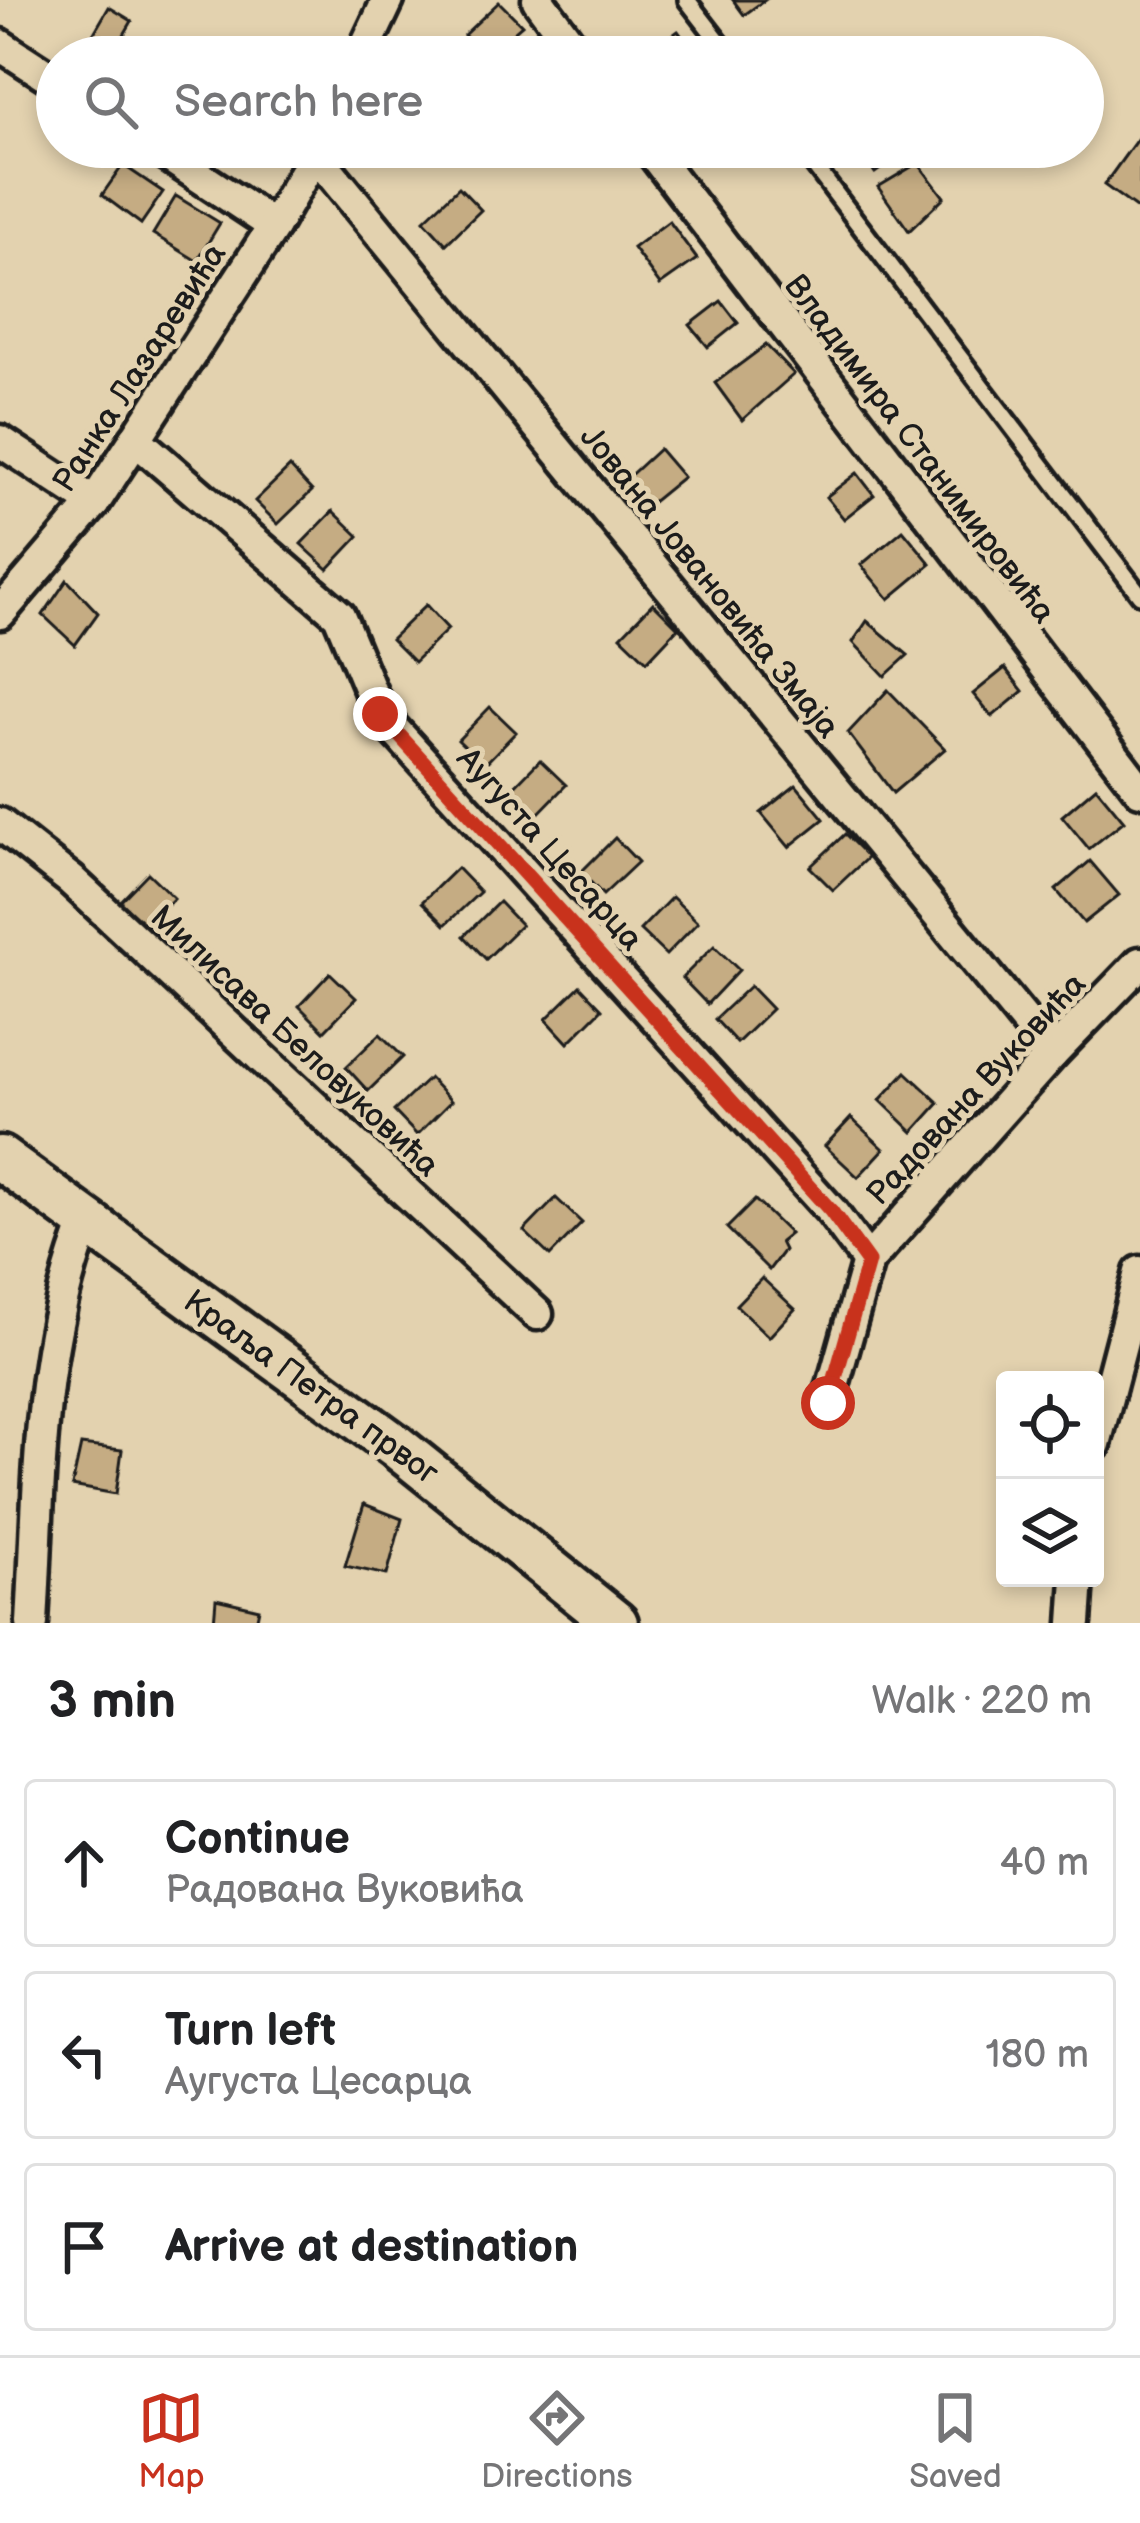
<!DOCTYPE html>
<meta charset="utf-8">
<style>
body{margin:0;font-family:"Balsamiq Sans",sans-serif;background:#f6f6f6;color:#202124}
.controls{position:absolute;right:36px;bottom:36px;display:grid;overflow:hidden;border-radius:12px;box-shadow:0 6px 18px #0003}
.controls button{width:108px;height:108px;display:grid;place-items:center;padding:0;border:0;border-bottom:3px solid #e0e0e0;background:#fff;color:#202124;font:60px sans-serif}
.stop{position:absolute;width:36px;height:36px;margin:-27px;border:9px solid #c8321e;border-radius:50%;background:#fff}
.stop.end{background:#c8321e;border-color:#fff;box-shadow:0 3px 12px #0008}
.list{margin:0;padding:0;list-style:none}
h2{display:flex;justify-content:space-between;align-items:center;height:156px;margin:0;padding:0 48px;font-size:51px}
h2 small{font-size:39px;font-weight:400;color:#757577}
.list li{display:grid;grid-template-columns:78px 1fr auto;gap:36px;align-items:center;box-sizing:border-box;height:168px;margin:0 24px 24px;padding:0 24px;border:3px solid #e0e0e0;border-radius:12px}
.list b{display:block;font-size:45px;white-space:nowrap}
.list p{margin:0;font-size:39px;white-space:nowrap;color:#757577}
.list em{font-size:39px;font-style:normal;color:#757577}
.icon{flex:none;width:66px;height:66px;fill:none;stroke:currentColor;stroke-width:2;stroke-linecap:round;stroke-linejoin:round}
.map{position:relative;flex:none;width:1140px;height:1623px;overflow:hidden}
.search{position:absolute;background:#fff;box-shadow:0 6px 18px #0003;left:36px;right:36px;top:36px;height:132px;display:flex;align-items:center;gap:30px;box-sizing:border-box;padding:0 42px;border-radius:66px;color:#757577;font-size:45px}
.sheet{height:732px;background:#fff}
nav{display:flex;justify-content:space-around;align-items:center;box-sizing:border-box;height:168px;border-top:3px solid #e0e0e0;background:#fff;font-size:33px;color:#757577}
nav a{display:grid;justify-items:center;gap:6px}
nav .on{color:#c8321e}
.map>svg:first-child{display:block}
.building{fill:#c5ac83;stroke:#1c1c1c;stroke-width:3}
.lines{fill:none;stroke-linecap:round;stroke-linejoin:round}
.lane-casing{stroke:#1c1c1c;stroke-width:24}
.street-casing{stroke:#1c1c1c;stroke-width:39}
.secondary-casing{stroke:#1c1c1c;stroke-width:51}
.lane{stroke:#e3d2af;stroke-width:15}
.street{stroke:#e3d2af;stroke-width:30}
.secondary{stroke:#e3d2af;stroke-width:42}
.route{stroke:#c8321e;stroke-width:15}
.labels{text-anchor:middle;stroke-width:10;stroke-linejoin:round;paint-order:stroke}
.street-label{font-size:33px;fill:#1c1c1c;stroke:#e3d2af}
</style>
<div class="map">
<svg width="1140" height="1623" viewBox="0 0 1140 1623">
<rect width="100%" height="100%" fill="#e3d2af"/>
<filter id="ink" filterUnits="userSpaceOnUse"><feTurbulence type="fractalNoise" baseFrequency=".00833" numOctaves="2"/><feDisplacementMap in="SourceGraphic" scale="24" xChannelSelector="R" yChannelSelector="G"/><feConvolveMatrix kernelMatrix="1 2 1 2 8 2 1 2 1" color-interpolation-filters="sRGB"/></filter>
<g filter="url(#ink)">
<!-- building -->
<g class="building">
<polygon points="733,0 765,0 744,15"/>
<polygon points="499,2 522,25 485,57 464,35"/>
<polygon points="109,7 132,21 111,57 80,57"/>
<polygon points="678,31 697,57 642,57"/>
<polygon points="1140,135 1140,211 1104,185"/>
<polygon points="225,147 260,147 251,162"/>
<polygon points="856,147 911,147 875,173"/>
<polygon points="918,163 944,197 909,231 878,187"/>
<polygon points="123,165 163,192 141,224 102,195"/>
<polygon points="459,187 481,210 446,244 424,220"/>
<polygon points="176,196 220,223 197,261 153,234"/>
<polygon points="669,221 697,259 660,285 633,248"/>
<polygon points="721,301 738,323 708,347 690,325"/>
<polygon points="766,345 794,374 742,420 715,383"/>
<polygon points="659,449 683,477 640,512 624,481"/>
<polygon points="290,467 312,491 278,524 255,501"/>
<polygon points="857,473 874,495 844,519 826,497"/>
<polygon points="333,511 359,536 328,569 301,544"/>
<polygon points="903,530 931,564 889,599 861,565"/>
<polygon points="67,580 98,613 75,645 43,615"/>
<polygon points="653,603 678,628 647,661 621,636"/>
<polygon points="426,605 448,629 414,662 391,639"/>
<polygon points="867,621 908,655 885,676 853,642"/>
<polygon points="1005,668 1023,691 992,717 973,694"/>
<polygon points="888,690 945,749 893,793 848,733"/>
<polygon points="490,707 516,732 484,765 458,740"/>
<polygon points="540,760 566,785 534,818 508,793"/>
<polygon points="796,785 824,819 789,847 761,813"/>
<polygon points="1096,787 1124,821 1089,849 1062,816"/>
<polygon points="845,834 868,857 833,890 810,867"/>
<polygon points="615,838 638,862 603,895 581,872"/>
<polygon points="1090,861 1119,895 1084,923 1056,890"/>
<polygon points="457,868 480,892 445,925 422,902"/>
<polygon points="148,873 174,898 142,931 116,906"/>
<polygon points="672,897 698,922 666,955 640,930"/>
<polygon points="499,902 521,925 486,959 464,936"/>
<polygon points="714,946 739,970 707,1004 682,978"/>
<polygon points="330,973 356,998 324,1031 299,1006"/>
<polygon points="580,986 602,1009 568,1043 546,1019"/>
<polygon points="750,986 772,1009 737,1043 715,1019"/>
<polygon points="380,1034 403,1057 368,1091 346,1067"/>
<polygon points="906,1072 939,1103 913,1132 880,1100"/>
<polygon points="429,1078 451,1101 417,1135 394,1111"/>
<polygon points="851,1118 884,1149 858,1177 825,1146"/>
<polygon points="556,1198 582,1223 550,1256 524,1231"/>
<polygon points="755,1200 790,1234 780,1242 784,1250 769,1270 727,1228"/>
<polygon points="762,1278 795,1309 769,1337 736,1305"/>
<polygon points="81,1445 122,1450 116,1494 72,1486"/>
<polygon points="364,1504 402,1519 387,1575 345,1566"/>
<polygon points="216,1599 259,1609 256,1623 214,1623"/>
</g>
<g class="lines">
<!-- lane casing -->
<g class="lane-casing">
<g id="lane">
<polyline points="687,0 731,57"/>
<polyline points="800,147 1140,595"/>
</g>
</g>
<!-- street casing -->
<g class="street-casing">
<g id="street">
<polyline points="538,0 580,57"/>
<polyline points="0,45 57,82"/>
<polyline points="361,57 388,0"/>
<polyline points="155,147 274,226"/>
<polyline points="648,147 1140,790"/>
<polyline points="315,154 1052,1054"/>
<polyline points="135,439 339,615 380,714 831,1211 868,1261"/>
<polyline points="0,441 94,503"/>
<polyline points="0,613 94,503 274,226 319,147"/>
<polyline points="0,824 71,880 537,1314"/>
<polyline points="828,1403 868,1261 1052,1054 1140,963"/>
<polyline points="1095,1444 1140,1272"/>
<path d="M32,1623C40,1488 36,1348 87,1221"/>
<polyline points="1075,1623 1078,1578"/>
</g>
</g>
<!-- secondary casing -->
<g class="secondary-casing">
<polyline id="secondary" points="0,1158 396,1446 616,1623"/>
</g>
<!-- lane -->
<use href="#lane" class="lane"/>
<!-- street -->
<use href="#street" class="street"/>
<!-- secondary -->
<use href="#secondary" class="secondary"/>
</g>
</g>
<g class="lines" filter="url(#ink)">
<!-- route -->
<polyline class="route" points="380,714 831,1211 868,1262 828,1403"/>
</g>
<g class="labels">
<!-- street labels -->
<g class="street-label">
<text transform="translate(138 367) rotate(-57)" y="12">Ранка Лазаревића</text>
<text transform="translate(921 448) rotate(53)" y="12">Владимира Станимировића</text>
<text transform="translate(711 581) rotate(51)" y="12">Јована Јовановића Змаја</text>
<text transform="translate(551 848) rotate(48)" y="12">Аугуста Цесарца</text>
<text transform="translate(296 1040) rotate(43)" y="12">Милисава Беловуковића</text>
<text transform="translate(975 1088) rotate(-47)" y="12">Радована Вуковића</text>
<text transform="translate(312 1386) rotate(36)" y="12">Краља Петра првог</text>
</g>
</g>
</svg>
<div class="controls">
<button><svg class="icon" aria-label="locate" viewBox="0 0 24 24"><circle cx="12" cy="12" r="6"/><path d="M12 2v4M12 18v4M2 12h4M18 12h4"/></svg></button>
<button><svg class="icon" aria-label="layers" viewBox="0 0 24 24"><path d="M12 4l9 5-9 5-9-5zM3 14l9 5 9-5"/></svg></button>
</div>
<div class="stop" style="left:828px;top:1403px"></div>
<div class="stop end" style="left:380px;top:714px"></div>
<div class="search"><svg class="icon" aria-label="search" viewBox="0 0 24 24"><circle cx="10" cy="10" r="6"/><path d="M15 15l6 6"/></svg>Search here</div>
</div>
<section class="sheet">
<h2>3 min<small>Walk · 220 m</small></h2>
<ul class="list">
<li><svg class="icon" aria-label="ahead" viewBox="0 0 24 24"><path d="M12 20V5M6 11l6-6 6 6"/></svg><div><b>Continue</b><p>Радована Вуковића</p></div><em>40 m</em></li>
<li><svg class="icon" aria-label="left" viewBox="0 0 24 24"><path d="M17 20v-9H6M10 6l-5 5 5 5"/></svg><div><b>Turn left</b><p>Аугуста Цесарца</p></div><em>180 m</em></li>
<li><svg class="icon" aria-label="arrive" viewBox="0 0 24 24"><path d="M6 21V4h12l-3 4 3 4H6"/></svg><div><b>Arrive at destination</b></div></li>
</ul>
</section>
<nav>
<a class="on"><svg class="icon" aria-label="map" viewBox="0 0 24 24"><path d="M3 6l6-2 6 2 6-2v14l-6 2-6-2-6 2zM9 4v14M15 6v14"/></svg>Map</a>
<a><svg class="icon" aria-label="directions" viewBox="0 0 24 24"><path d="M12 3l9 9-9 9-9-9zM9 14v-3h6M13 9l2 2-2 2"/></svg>Directions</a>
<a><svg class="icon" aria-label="saved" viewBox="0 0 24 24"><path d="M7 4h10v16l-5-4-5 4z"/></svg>Saved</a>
</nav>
